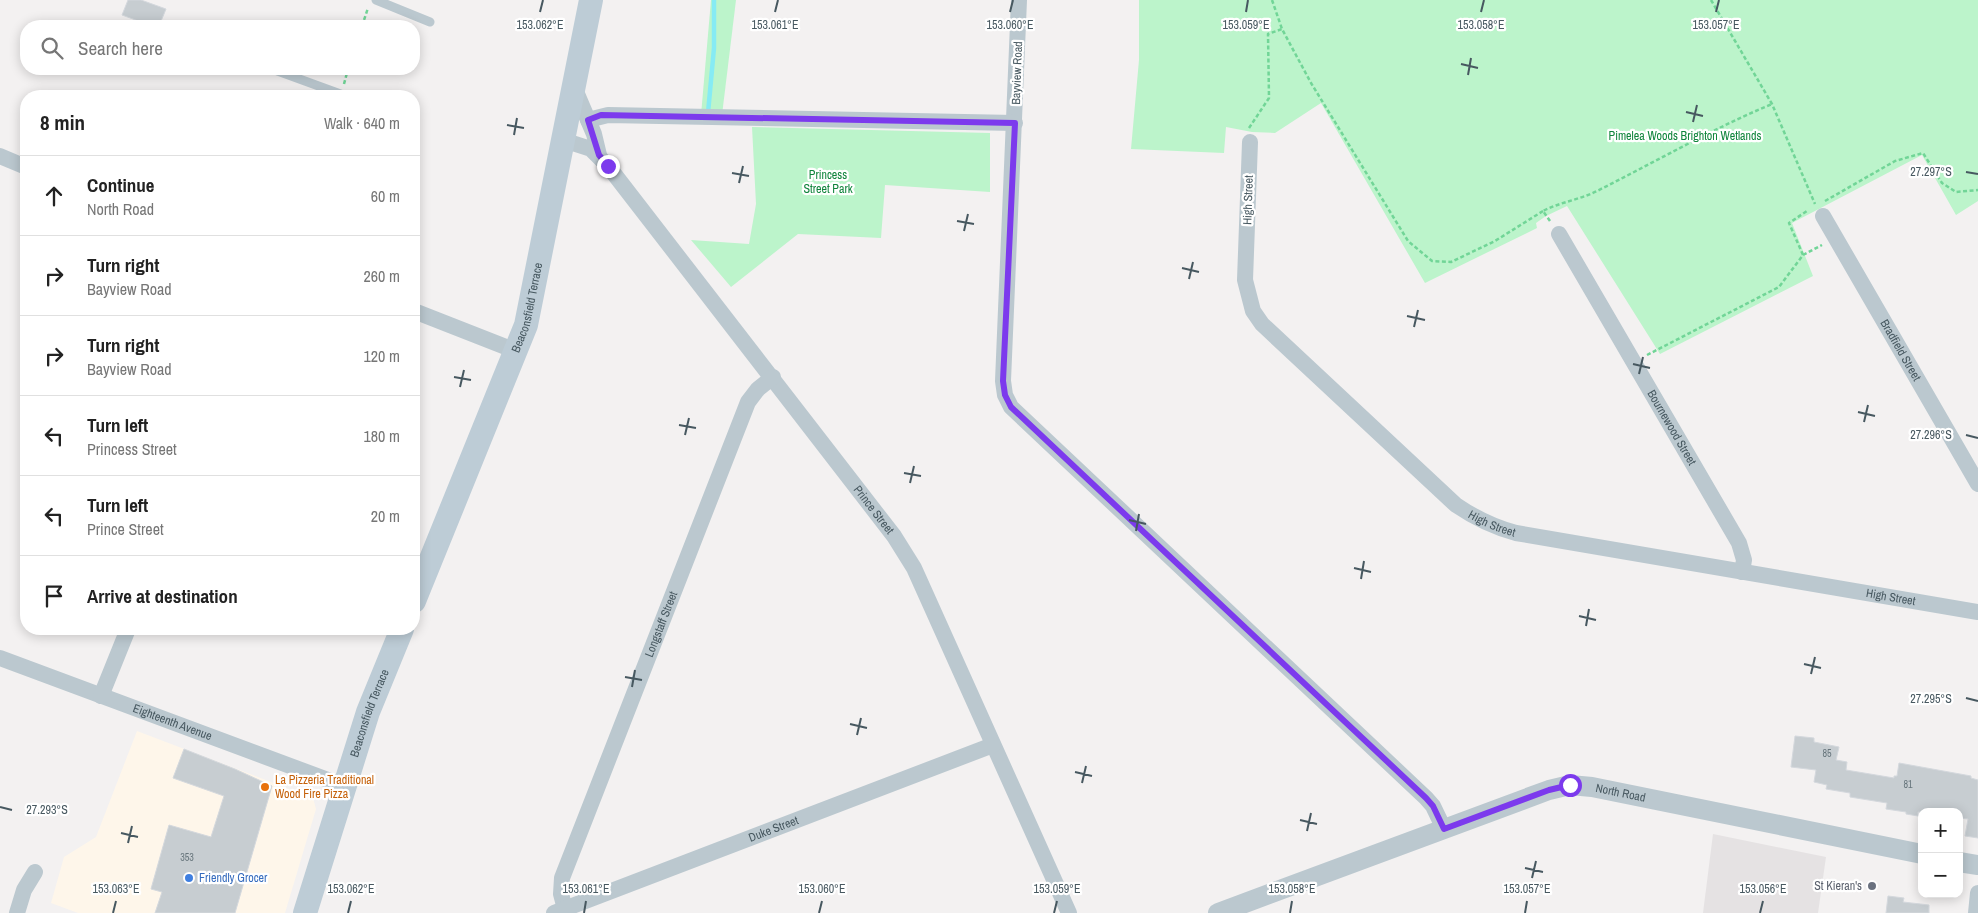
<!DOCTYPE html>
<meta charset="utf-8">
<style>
body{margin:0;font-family:"Archivo Narrow",sans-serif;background:#f2f2f2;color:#222}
.controls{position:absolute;right:15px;bottom:15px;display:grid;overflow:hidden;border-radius:10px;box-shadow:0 2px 12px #0003}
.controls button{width:45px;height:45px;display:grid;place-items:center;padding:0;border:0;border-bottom:1px solid #e0e0e0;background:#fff;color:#222;font:25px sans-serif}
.stop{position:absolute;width:15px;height:15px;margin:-11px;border:4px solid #7c3aed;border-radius:50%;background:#fff}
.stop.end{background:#7c3aed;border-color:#fff;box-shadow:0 1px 5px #0008}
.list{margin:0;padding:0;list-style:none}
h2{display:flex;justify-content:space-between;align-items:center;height:65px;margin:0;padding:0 20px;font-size:21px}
h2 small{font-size:16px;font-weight:400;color:#767676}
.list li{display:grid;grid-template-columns:32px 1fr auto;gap:15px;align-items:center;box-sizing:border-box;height:80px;padding:0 20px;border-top:1px solid #e0e0e0}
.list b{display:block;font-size:19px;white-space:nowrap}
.list p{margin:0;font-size:16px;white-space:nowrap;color:#767676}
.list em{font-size:16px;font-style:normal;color:#767676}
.icon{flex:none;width:28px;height:28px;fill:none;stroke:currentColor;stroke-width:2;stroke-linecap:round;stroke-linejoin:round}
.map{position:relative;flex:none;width:1978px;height:913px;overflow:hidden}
.search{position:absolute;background:#fff;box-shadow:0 2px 12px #0003;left:20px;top:20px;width:400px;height:55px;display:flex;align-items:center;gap:12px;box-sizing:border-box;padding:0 18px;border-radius:20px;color:#767676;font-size:19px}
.panel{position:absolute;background:#fff;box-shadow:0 2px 12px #0003;left:20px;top:90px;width:400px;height:545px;border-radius:20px}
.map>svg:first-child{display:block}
.commercial{fill:#fef6ea}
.education{fill:#e5e2e3}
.green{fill:#bcf4cb}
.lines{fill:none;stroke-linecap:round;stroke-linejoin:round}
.stream{stroke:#86ebf4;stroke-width:4.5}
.building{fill:#c7cdd1;stroke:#d4d8dd}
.path{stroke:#71d597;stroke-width:2.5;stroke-dasharray:4 2.5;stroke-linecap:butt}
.service{stroke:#bbc8cf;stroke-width:9}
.minor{stroke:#bbc8cf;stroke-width:16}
.tertiary{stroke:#bbc8cf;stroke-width:20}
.secondary{stroke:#bdccd6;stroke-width:24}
.route{stroke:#7c3aed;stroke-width:6}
.ticks{fill:none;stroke:#475860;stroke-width:2}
.food-dot{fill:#e8710a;stroke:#fff;stroke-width:2}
.shop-dot{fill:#3f7fe0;stroke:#fff;stroke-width:2}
.worship-dot{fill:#6b7280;stroke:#fff;stroke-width:2}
.labels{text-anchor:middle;stroke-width:4.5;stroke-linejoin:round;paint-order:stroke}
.number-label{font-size:10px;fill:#67757c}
.street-label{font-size:12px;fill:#475860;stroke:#fff}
.park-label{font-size:12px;fill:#0f843b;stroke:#fff}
.food-label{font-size:12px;fill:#c56008;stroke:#fff;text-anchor:start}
.shop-label{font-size:12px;fill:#366cbe;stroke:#fff;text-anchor:start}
.worship-label{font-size:12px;fill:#5b616d;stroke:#fff;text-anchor:end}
.ticks-label{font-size:12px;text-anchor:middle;fill:#475860;stroke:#fff;stroke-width:4.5;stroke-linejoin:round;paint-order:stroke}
</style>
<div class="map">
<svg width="1978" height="913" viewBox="0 0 1978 913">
<rect width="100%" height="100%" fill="#f3f1f1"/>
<!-- commercial -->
<polygon class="commercial" points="137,731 313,798 316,809 285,913 78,913 51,903 64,857 96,837"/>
<!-- education -->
<polygon class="education" points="1713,834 1826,857 1818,913 1703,913"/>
<!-- green -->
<g class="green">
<polygon points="711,0 736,0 722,115 701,115"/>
<polygon points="1139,0 1978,0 1978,201 1956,215 1922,155 1792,223 1813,276 1660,354 1567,206 1546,216 1536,223 1537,228 1425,283 1321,103 1275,133 1252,132 1226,127 1224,153 1131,149 1139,60"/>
<polygon points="752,127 990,133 990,192 885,185 881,238 798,234 731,287 691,240 749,244 756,204"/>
</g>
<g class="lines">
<!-- stream -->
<polyline class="stream" points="708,113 714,48 714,0"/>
</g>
<!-- building -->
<g class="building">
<polygon points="128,0 141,0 166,9 159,26 152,26 122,15"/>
<polygon points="1795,736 1814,738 1814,742 1839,747 1836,760 1847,762 1846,770 1894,778 1894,776 1897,776 1899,763 1971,776 1971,778 1978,780 1978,838 1965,836 1968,819 1959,818 1959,812 1918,812 1918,816 1906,814 1906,812 1886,809 1887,803 1850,797 1850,793 1826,789 1827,785 1814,782 1816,770 1791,767"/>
<polygon points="184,749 235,769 272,786 235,913 155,913 162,892 151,889 169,825 211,837 224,796 173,778"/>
<polygon points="1888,896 1904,898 1903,902 1929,905 1929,913 1886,913"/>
</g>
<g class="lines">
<!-- path -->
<g class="path">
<polyline points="1272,0 1282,29 1311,83 1408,241 1432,261 1451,262 1495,241 1543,211"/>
<polyline points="1711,0 1772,104 1815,204"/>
<polyline points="362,26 368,8"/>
<polyline points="344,84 348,69"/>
<polyline points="1249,128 1269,98 1268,34 1282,29"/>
<polyline points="1825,201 1895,161 1923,153 1942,183 1956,192 1978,190"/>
<path d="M1550,221L1543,211C1560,202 1579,200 1597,191C1655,162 1712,129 1772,104"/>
<polyline points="1803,255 1822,245"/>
<polyline points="1647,355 1779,287 1803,255 1789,223 1807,211"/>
</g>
<!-- service -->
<g class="service">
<polyline points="376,0 430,22"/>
<polyline points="272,69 346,96"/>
</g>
<!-- minor -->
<g class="minor">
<polyline points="1019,0 1003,381 1005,395 1011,407 1426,798 1433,806 1444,829"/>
<polyline points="574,87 594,134 599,155"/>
<polyline points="588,120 608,115 1015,123"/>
<path id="s1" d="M563,140L591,149L608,166L894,536L914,568L1069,913"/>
<path id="s2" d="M1250,142L1245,280L1253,311L1262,324L1456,505C1475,518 1493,527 1516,533L1978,612"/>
<polyline points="0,156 26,167"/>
<path id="s3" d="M1823,216L1978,484"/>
<path id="s4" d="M1559,234L1739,543L1744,560L1742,572"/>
<polyline points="414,311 516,351"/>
<path id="s5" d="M0,658L344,786"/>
<polyline points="101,696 128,629"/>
<path id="s6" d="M565,909L561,894L562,878L748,402L758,389L773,377"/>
<polyline points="17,913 24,890 35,872"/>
<path id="s7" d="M554,913L993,745"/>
<polyline points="1976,913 1978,893"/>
</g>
<!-- tertiary -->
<g class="tertiary">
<polyline points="1959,862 1978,865"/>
<path id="s8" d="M1218,913L1549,790L1570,785L1592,787L1922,854"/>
</g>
<!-- secondary -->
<g class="secondary">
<path id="s9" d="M414,601L526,325L591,0"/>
<path id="s10" d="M305,913L368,712L402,629"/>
</g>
</g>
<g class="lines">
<!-- route -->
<polyline class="route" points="608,166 599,155 588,120 601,115 1015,123 1003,381 1005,395 1011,407 1426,798 1433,806 1444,829 1549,790 1570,785"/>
</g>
<!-- ticks -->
<path class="ticks" d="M540,12L543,0M775,12L778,0M1010,12L1013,0M1246,12L1248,0M1481,12L1484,0M1716,12L1719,0M1461,64L1478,68M1468,75L1471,58M1686,112L1703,116M1693,122L1697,105M507,125L524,128M514,135L517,118M1966,172L1978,174M732,173L749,176M739,183L743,166M957,221L974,224M964,231L968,214M1182,268L1199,272M1189,279L1193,262M1407,316L1425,320M1414,327L1418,310M1633,364L1650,368M1639,374L1643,357M454,377L471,380M460,387L464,370M1858,412L1875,416M1864,422L1868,405M679,425L696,428M685,435L689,418M1966,435L1978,438M904,473L921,476M910,483L914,466M1129,520L1146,524M1136,531L1139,514M1354,568L1371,572M1361,579L1364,561M1579,616L1596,620M1586,626L1589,609M1804,664L1821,668M1811,674L1815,657M625,677L642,680M632,687L635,670M1966,698L1978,701M850,724L867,728M857,735L861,718M1075,772L1092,776M1082,783L1086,766M0,807L12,810M1300,820L1317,824M1307,831L1311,813M121,833L138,837M128,843L132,826M1525,868L1543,872M1532,878L1536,861M113,913L116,901M348,913L351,901M584,913L586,901M819,913L822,901M1054,913L1057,901M1290,913L1292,901M1525,913L1527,901M1760,913L1763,901"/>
<!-- markers -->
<circle class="food-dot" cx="265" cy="787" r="5"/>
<circle class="shop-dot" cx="189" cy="878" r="5"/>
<circle class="worship-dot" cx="1872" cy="886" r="5"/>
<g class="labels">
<!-- number labels -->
<g class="number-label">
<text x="1827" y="757">85</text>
<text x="1908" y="788">81</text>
<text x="187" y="861">353</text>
</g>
<!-- street labels -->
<g class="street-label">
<text transform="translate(1017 73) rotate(-88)" y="4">Bayview Road</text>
<text transform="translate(1248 200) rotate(-88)" y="4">High Street</text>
<text dy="4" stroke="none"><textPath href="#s9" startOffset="315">Beaconsfield Terrace</textPath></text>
<text dy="4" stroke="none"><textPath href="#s3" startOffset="155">Bradfield Street</textPath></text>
<text dy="4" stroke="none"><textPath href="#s4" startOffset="224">Bournewood Street</textPath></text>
<text dy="4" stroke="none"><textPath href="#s1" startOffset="488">Prince Street</textPath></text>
<text dy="4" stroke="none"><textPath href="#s2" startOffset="492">High Street</textPath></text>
<text dy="4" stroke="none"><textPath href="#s2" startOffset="898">High Street</textPath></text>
<text dy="4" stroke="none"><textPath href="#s6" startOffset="304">Longstaff Street</textPath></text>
<text dy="4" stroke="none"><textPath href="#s10" startOffset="210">Beaconsfield Terrace</textPath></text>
<text dy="4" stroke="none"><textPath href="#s5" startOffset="184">Eighteenth Avenue</textPath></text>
<text dy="4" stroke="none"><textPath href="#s8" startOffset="426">North Road</textPath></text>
<text dy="4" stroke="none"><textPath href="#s7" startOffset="235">Duke Street</textPath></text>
</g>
<!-- park labels -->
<g class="park-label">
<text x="1685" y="140">Pimelea Woods Brighton Wetlands</text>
<text x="828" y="179">Princess<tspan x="828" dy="14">Street Park</tspan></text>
</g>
<!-- food labels -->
<g class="food-label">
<text x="275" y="784">La Pizzeria Traditional<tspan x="275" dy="14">Wood Fire Pizza</tspan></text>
</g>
<!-- shop labels -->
<g class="shop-label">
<text x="199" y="882">Friendly Grocer</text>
</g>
<!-- worship labels -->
<g class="worship-label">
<text x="1862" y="890">St Kieran's</text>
</g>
</g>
<g class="ticks-label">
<text x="540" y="29">153.062°E</text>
<text x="775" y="29">153.061°E</text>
<text x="1010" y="29">153.060°E</text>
<text x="1246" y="29">153.059°E</text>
<text x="1481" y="29">153.058°E</text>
<text x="1716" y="29">153.057°E</text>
<text x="1931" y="176">27.297°S</text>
<text x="1931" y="439">27.296°S</text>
<text x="1931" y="703">27.295°S</text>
<text x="47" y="814">27.293°S</text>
<text x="116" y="893">153.063°E</text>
<text x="351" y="893">153.062°E</text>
<text x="586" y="893">153.061°E</text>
<text x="822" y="893">153.060°E</text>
<text x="1057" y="893">153.059°E</text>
<text x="1292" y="893">153.058°E</text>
<text x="1527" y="893">153.057°E</text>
<text x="1763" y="893">153.056°E</text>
</g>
</svg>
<div class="controls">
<button>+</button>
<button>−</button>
</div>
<div class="stop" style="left:1570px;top:785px"></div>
<div class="stop end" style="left:608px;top:166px"></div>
<div class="search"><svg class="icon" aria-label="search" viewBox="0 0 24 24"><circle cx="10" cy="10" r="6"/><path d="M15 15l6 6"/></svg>Search here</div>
<section class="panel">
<h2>8 min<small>Walk · 640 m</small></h2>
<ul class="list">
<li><svg class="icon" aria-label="ahead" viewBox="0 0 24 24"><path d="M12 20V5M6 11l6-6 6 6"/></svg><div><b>Continue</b><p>North Road</p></div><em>60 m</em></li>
<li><svg class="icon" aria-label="right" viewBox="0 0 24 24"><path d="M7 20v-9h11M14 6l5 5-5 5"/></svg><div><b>Turn right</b><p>Bayview Road</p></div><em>260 m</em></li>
<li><svg class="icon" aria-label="right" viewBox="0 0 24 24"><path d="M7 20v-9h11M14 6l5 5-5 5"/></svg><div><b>Turn right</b><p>Bayview Road</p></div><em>120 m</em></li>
<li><svg class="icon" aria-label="left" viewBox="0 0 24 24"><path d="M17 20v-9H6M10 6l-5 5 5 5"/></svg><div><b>Turn left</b><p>Princess Street</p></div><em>180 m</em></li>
<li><svg class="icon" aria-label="left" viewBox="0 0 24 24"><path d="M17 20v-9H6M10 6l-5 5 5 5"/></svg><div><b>Turn left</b><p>Prince Street</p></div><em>20 m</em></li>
<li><svg class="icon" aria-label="arrive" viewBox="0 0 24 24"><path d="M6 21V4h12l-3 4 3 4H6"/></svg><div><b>Arrive at destination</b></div></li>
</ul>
</section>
</div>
